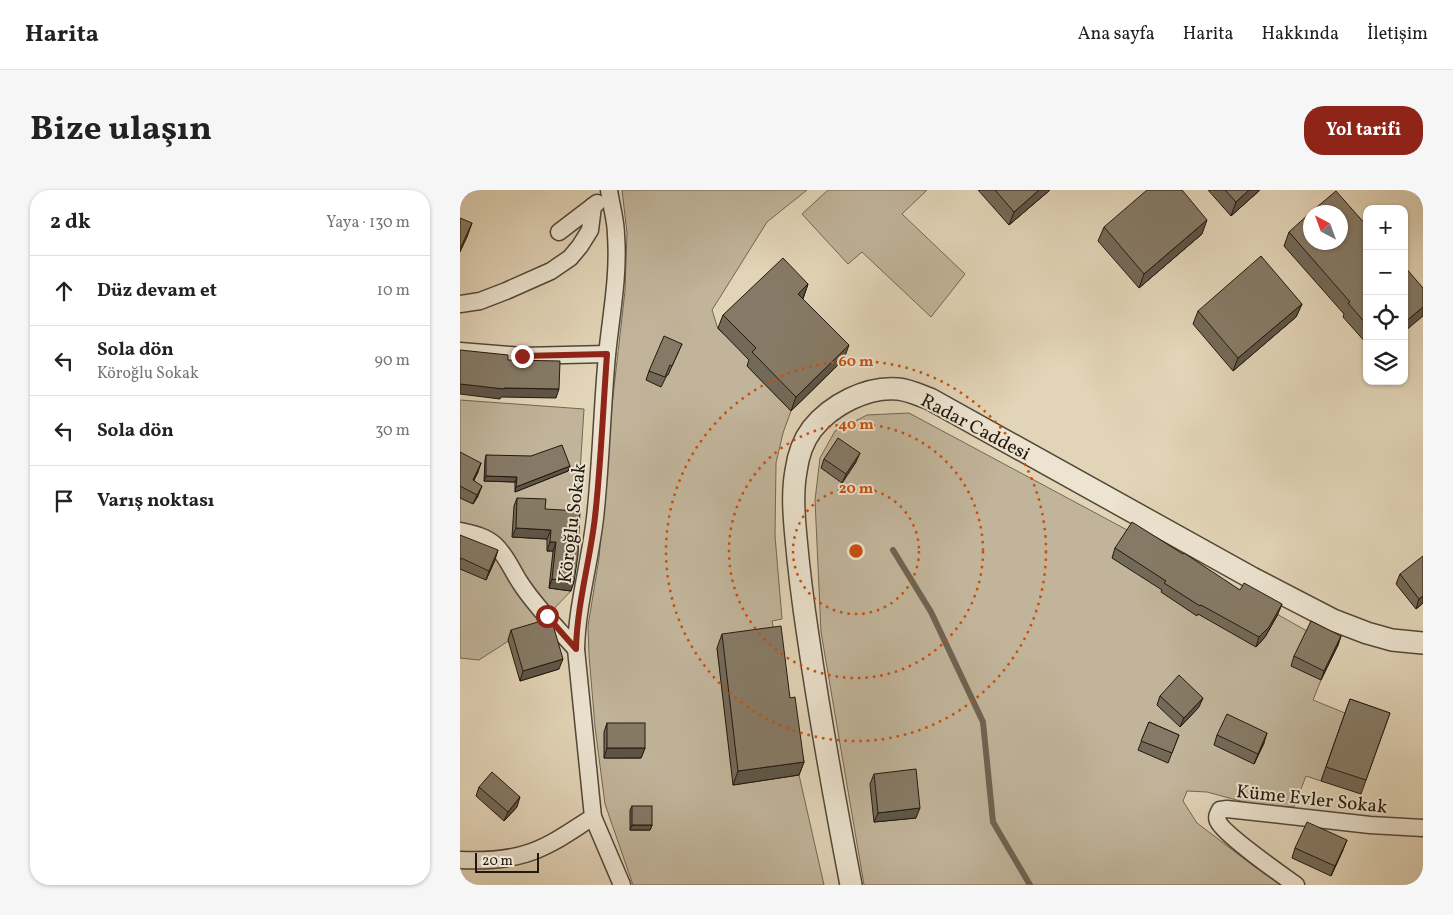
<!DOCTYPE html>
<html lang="tr">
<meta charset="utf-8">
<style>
body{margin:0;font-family:Vollkorn,serif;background:#f6f6f6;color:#222}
.controls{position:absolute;right:15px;top:15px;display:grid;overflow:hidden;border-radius:10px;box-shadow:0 1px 4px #0004}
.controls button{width:45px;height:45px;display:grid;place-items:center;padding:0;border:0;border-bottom:1px solid #e0e0e0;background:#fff;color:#222;font:25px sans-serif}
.compass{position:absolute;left:843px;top:15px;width:45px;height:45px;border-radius:50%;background:#fff;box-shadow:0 1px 4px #0004;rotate:319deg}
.scale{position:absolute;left:15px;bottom:12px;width:64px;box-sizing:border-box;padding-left:5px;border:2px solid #22190e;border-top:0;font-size:14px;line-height:18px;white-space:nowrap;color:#22190e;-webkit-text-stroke:4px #ece3d0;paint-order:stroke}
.stop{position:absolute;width:15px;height:15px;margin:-11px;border:4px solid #8f2418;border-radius:50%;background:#fff}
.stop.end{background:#8f2418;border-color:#fff;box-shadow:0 1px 5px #0008}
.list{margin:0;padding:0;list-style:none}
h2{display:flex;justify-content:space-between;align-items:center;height:65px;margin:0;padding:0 20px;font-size:21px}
h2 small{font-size:16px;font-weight:400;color:#767676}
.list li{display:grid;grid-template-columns:32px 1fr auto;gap:15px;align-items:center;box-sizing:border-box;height:70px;padding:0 20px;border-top:1px solid #e0e0e0}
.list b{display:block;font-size:19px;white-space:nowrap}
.list p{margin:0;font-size:16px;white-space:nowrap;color:#767676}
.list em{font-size:16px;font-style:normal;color:#767676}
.icon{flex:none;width:28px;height:28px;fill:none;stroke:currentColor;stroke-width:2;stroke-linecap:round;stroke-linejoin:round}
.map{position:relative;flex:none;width:963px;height:695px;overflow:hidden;border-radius:20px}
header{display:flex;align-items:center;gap:30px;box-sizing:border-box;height:70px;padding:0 25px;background:#fff;border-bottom:1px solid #e0e0e0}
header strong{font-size:24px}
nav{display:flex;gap:28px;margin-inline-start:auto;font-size:18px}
.intro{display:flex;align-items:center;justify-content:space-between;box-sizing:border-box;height:120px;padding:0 30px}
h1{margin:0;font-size:35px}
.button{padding:12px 22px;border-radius:20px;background:#8f2418;color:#fff;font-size:18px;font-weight:700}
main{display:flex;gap:30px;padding:0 30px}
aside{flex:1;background:#fff;border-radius:20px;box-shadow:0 1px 4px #0004}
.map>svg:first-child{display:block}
.green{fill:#c1b49a;stroke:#726654}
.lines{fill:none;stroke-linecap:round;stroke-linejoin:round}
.stream{stroke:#6e6351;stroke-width:6}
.minor-casing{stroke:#524838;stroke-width:19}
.tertiary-casing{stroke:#524838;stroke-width:24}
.minor{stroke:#ece3d0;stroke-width:16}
.tertiary{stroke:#ece3d0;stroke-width:21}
.wall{fill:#736958;stroke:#22190e}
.shaded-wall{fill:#5e5547;stroke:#22190e}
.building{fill:#867a66;stroke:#22190e}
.route{stroke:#8f2418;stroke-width:6}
.ring{fill:none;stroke:#ca4f0c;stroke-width:2.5;stroke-dasharray:2.5 5}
.labels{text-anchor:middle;stroke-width:4;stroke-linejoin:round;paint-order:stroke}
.street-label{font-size:19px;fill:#22190e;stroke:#ece3d0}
.centre{fill:#ca4f0c;stroke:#ece3d0;stroke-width:2.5}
.ring-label{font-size:15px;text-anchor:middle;font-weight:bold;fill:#ca4f0c;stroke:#ece3d0;stroke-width:4;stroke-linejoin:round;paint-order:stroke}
</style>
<header>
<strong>Harita</strong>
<nav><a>Ana sayfa</a><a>Harita</a><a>Hakkında</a><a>İletişim</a></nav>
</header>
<div class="intro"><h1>Bize ulaşın</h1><a class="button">Yol tarifi</a></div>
<main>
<aside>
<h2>2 dk<small>Yaya · 130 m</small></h2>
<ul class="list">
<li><svg class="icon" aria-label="ahead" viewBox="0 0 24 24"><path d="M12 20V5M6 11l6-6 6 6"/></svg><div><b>Düz devam et</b></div><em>10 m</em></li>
<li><svg class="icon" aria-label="left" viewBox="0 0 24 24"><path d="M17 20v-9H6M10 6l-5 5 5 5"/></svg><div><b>Sola dön</b><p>Köroğlu Sokak</p></div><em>90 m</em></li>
<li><svg class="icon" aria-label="left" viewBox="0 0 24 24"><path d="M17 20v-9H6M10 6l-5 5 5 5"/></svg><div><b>Sola dön</b></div><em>30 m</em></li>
<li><svg class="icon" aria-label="arrive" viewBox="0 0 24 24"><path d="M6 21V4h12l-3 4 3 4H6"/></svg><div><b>Varış noktası</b></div></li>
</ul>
</aside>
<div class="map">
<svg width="963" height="695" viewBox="0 0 963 695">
<rect width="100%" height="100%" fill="#e2d4b7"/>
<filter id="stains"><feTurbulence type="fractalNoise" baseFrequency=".004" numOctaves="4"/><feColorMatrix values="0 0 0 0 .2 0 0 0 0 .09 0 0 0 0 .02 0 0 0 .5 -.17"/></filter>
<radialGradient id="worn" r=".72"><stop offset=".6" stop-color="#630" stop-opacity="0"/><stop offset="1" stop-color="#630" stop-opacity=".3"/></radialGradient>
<!-- green -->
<g class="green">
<polygon points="162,0 347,0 307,32 252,120 258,139 293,171 287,176 331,221 323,243 316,273 315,346 322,429 312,431 316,450 257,458 263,505 330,521 339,585 364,695 173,695 145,614 135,537 129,465 128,436 139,368 152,215 165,101 167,43"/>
<polygon points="368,0 467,0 442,24 505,84 471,127 402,62 388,74 342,24"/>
<polygon points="0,210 124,219 115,362 111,401 87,426 19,470 0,468"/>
<polygon points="449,223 669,341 847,441 861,490 853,510 885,523 861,591 846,586 834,617 795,615 747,602 727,601 723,611 737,633 795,677 821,695 404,695 361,442 355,310 360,268 375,241 407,225"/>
</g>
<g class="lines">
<!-- stream -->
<polyline class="stream" points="433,360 471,422 523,532 533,632 570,695"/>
<!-- minor casing -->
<g class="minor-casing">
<g id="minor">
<path d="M149,0C151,15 156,30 156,45C159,86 151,125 147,165C142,219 141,274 135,328C130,372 117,415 116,459L133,627L162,695"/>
<polyline points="99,42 137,13"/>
<polyline points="0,114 20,111 46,101 91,81 110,68 120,56 130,40 133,16"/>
<polyline points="0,161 62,166 147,164"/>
<path d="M0,341C13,344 25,346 35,355C47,366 52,381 61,394C76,417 97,438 116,459"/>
<path d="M0,670C21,671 45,670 65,664C90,657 112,640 133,627"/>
<path d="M836,695C823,686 762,643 758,631C756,627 758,624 760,620L767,619L910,635L963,638"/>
</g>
</g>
<!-- tertiary casing -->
<g class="tertiary-casing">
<path id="tertiary" d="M391,695C375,612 360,529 348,446C343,413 339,381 336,348C334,326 332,303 336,281C338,266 343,251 352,239C371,215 407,196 438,199C449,200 459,205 470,209L792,388L873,430L907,443L932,450L963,453"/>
</g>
<!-- minor -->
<use href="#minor" class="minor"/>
<!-- tertiary -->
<use href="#tertiary" class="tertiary"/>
</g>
<!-- wall -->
<g class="wall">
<polygon points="518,0 590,0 549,35"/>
<polygon points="748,0 800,0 771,26"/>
<polygon points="953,0 963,0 963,12"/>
<polygon points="907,36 907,154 883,127 884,124 824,56 829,42"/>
<polygon points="644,37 742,44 679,98 638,51"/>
<polygon points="348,94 343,109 384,169 331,221 287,176 289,170 258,138 263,125"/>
<polygon points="842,114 836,127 773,181 733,134 738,121"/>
<polygon points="222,154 208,185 207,185 201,197 186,190 189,181"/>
<polygon points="0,262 18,282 14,290 18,306 13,314 0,308"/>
<polygon points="26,265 110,276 108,281 55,302 55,292 24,291 25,270"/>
<polygon points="364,269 396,272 382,293 361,278"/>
<polygon points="57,308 85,319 111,401 89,398 93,361 87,361 87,349 52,347 54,316"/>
<polygon points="0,345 35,370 26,390 0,379"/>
<polygon points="655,358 780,400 818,424 805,447 796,457 738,424 737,426 701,402 702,400 652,368"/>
<polygon points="940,384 963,413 956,419 936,394"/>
<polygon points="51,440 99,479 60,491 48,450"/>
<polygon points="262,444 330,508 344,572 339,585 273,595 257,458"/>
<polygon points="881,446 878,455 861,490 831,476 834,466"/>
<polygon points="700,506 739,517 720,537 697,515"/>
<polygon points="890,509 930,523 901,604 861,591"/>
<polygon points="689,532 719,545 708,573 678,560"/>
<polygon points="147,533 185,558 181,568 144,568 144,542"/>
<polygon points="757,545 804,553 794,574 754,555"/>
<polygon points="414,584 456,628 414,632 410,594"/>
<polygon points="19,597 57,617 44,631 16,606"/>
<polygon points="172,616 192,635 190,640 170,640 170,620"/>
<polygon points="835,658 883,660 871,686 832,668"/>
</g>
<!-- shaded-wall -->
<g class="shaded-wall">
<polygon points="579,0 590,0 549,35 554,22"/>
<polygon points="789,0 800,0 771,26 776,12"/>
<polygon points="747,30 742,44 679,98 684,84"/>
<polygon points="12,33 7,47 0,62 0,59"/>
<polygon points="348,94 343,108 333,118 338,104"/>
<polygon points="842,114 836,127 773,181 778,168"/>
<polygon points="963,117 963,126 944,142 944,133"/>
<polygon points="389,155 384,169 331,221 336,207"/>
<polygon points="0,194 44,198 99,199 96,208 41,207 40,209 0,204"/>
<polygon points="400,263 396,272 382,293 386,284"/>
<polygon points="21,273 18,282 9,299 13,290"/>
<polygon points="110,276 108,281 55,302 56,297"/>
<polygon points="26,286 57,287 55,292 24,291"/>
<polygon points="22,296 18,306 13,314 17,305"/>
<polygon points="56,338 91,340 87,349 52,347"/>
<polygon points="90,352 96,352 93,361 87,361"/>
<polygon points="38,360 35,370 26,390 29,381"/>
<polygon points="92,389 114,392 111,401 89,398"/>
<polygon points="963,406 963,413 956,419 959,409"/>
<polygon points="822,414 818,424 805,447 796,457 799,447"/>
<polygon points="881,446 878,455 861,490 864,481"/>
<polygon points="103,469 99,479 60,491 63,481"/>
<polygon points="743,508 739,517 720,537 724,528"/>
<polygon points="807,543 804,553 794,574 798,564"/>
<polygon points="147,558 185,558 181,568 144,568"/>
<polygon points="344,572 339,585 273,595 278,581"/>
<polygon points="60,607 57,617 44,631 48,622"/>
<polygon points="460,618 456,628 414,632 418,623"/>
<polygon points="172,635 192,635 190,640 170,640"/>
<polygon points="887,650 883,660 871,686 875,676"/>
</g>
<!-- building -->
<g class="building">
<polygon points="535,0 579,0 554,22"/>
<polygon points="687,0 722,0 747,30 684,84 644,37"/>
<polygon points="765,0 789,0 776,12"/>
<polygon points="876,1 907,36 907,135 888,113 890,112 829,42 850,23 850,52 880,52 880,22 851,22"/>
<polygon points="0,28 12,33 0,59"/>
<polygon points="801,66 842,114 778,168 738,121"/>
<polygon points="323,68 348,94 338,104 389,155 336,207 292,162 296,158 263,125"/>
<polygon points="944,76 963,98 963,117 944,133"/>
<polygon points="204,146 222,154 212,176 210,175 205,187 189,181"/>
<polygon points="0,160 48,165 48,170 100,171 99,199 44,198 44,199 0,194"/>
<polygon points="378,248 400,263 386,284 364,269"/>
<polygon points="102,255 110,276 56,297 57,287 26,286 26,265 71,266"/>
<polygon points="0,262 21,273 13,290 22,296 17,305 0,296"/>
<polygon points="57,308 86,309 85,319 120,321 118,365 114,392 92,389 96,352 90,352 91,340 56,338"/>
<polygon points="672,332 723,364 724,363 780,400 784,393 822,414 809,437 799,447 741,415 740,416 704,393 706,391 655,358"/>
<polygon points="0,345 38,360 29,381 1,368 0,370"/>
<polygon points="963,366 963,406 959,409 940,384"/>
<polygon points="88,429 93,435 103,469 63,481 51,440"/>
<polygon points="851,431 881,446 864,481 834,466"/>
<polygon points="321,436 330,508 335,507 344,572 278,581 262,444"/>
<polygon points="719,485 743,508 724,528 700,506"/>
<polygon points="890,509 930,523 906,590 866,577"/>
<polygon points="767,524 807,543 798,564 757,545"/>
<polygon points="689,532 719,545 712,563 681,551"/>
<rect x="147" y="533" width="38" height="25"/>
<polygon points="456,579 460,618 418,623 414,584"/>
<polygon points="32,582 60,607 48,622 19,597"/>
<rect x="172" y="616" width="20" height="19"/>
<polygon points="847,632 887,650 875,676 835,658"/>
</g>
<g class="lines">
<!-- route -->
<path class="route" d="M62,166L147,164C143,219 141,273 135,327C130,371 117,414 116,459L87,426"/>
</g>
<!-- distance rings -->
<g class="ring">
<circle cx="396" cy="361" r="63"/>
<circle cx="396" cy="361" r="127"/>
<circle cx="396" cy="361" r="190"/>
</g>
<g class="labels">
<!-- street labels -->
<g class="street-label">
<text transform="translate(516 236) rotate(28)" y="7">Radar Caddesi</text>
<text transform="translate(111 333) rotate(-83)" y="7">Köroğlu Sokak</text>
<text transform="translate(852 608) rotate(6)" y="7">Küme Evler Sokak</text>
</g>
</g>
<circle cx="396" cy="361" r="8" class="centre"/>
<g class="ring-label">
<text x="396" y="176">60 m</text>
<text x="396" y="239">40 m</text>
<text x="396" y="303">20 m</text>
</g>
<rect width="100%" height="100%" filter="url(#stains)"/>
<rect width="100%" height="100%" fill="url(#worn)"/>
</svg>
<div class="controls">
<button>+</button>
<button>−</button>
<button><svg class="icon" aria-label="locate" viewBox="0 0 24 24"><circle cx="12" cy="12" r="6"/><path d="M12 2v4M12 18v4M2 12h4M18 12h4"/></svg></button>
<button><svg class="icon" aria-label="layers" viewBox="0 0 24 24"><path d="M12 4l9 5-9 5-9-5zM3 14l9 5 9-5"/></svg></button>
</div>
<svg class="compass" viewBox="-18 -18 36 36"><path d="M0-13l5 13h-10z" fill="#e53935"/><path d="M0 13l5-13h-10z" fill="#767676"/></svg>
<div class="scale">20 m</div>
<div class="stop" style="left:87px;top:426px"></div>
<div class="stop end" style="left:62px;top:166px"></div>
</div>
</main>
